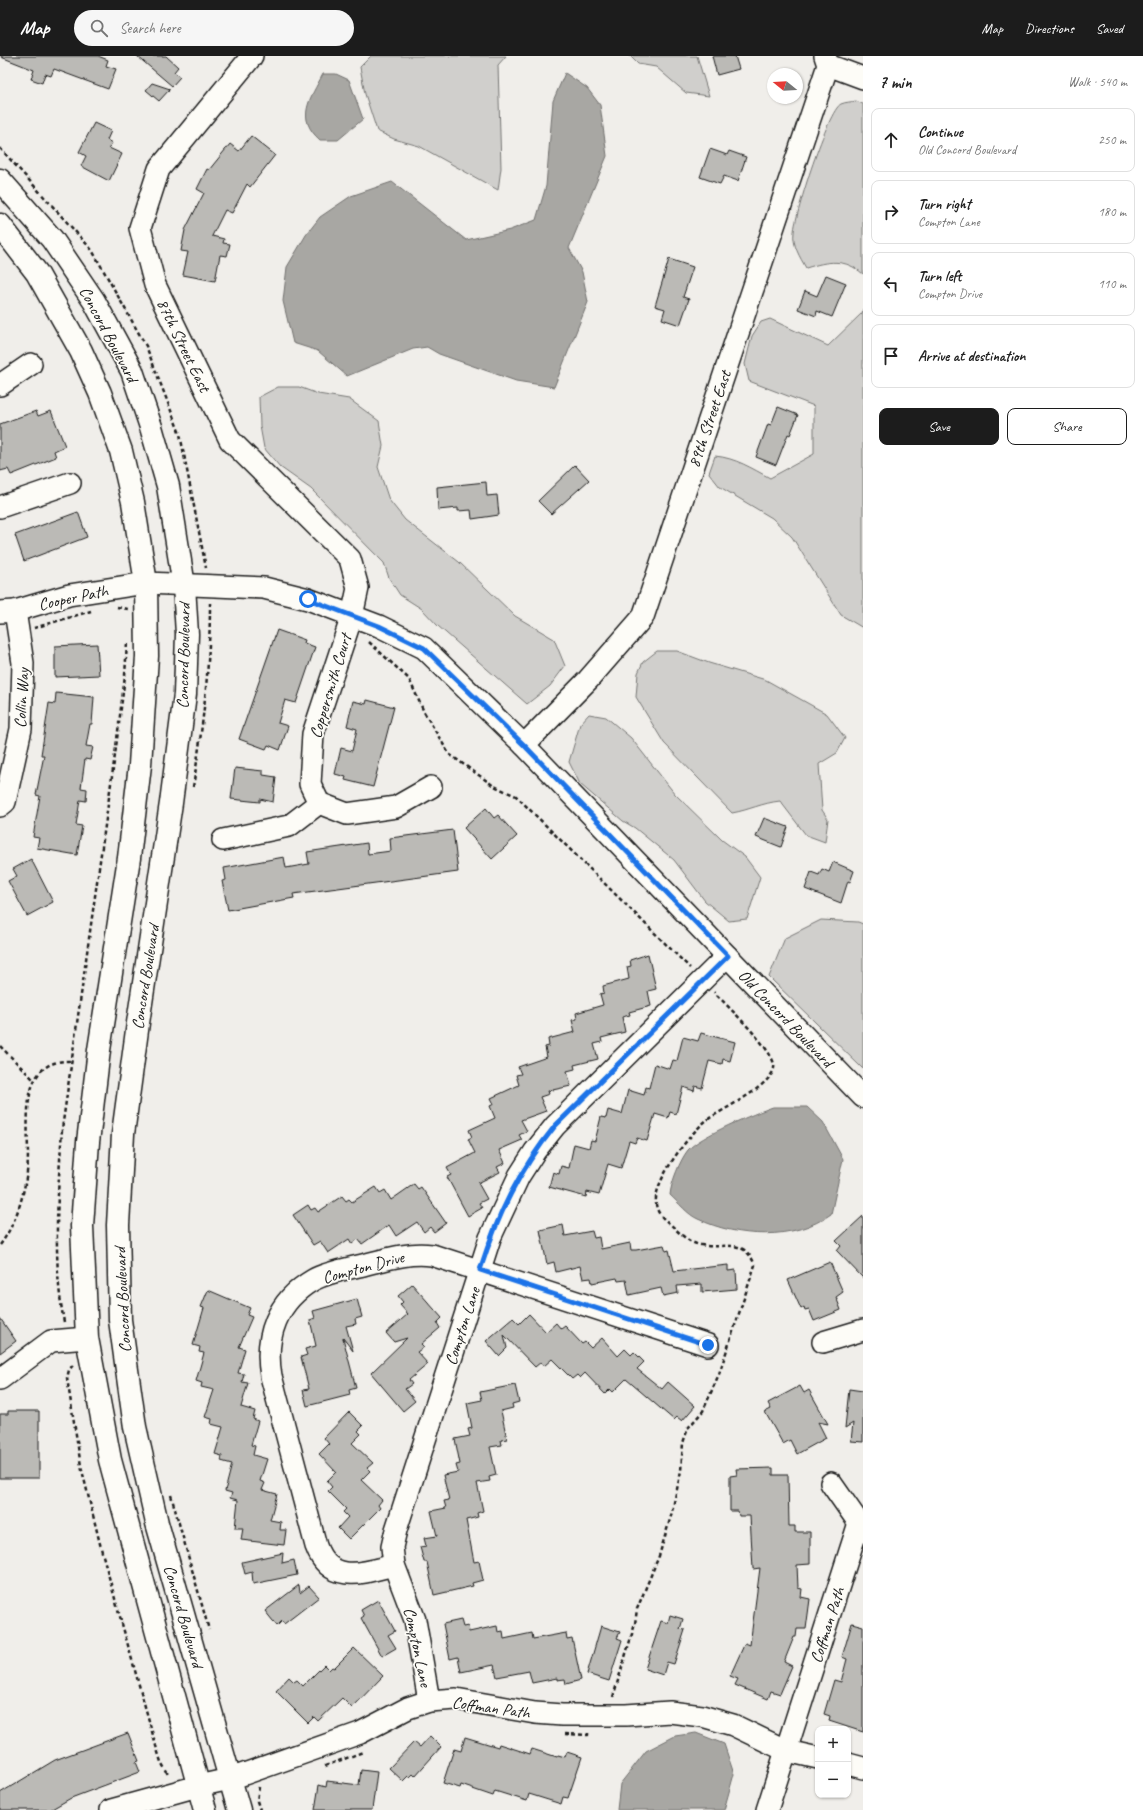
<!DOCTYPE html>
<meta charset="utf-8">
<style>
body{margin:0;font-family:Caveat,sans-serif;background:#f6f6f6;color:#222}
.controls{position:absolute;right:12px;bottom:12px;display:grid;overflow:hidden;border-radius:8px;box-shadow:0 1px 3px #0004}
.controls button{width:36px;height:36px;display:grid;place-items:center;padding:0;border:0;border-bottom:1px solid #e0e0e0;background:#fff;color:#222;font:20px sans-serif}
.compass{position:absolute;left:767px;top:12px;width:36px;height:36px;border-radius:50%;background:#fff;box-shadow:0 1px 3px #0004;rotate:288deg}
.stop{position:absolute;width:12px;height:12px;margin:-9px;border:3px solid #1a73e8;border-radius:50%;background:#fff}
.stop.end{background:#1a73e8;border-color:#fff;box-shadow:0 1px 4px #0008}
.list{margin:0;padding:0;list-style:none}
h2{display:flex;justify-content:space-between;align-items:center;height:52px;margin:0;padding:0 16px;font-size:17px}
h2 small{font-size:13px;font-weight:400;color:#767676}
.list li{display:grid;grid-template-columns:26px 1fr auto;gap:12px;align-items:center;box-sizing:border-box;height:64px;margin:0 8px 8px;padding:0 8px;border:1px solid #e0e0e0;border-radius:8px}
.list b{display:block;font-size:15px;white-space:nowrap}
.list p{margin:0;font-size:13px;white-space:nowrap;color:#767676}
.list em{font-size:13px;font-style:normal;color:#767676}
.actions{display:flex;gap:8px;padding:12px 16px}
.actions a{flex:1;padding:9px 0;border:1px solid #1c1c1c;border-radius:8px;text-align:center;font-size:14px;color:#1c1c1c}
.actions .main{background:#1c1c1c;color:#fff}
.icon{flex:none;width:22px;height:22px;fill:none;stroke:currentColor;stroke-width:2;stroke-linecap:round;stroke-linejoin:round}
.map{position:relative;flex:none;width:863px;height:1754px;overflow:hidden}
header{display:flex;align-items:center;gap:24px;box-sizing:border-box;height:56px;padding:0 20px;background:#1c1c1c;color:#fff}
header strong{font-size:19px}
nav{display:flex;gap:22px;margin-inline-start:auto;font-size:14px}
.search{width:280px;height:36px;background:#f6f6f6;display:flex;align-items:center;gap:10px;box-sizing:border-box;padding:0 14px;border-radius:22px;color:#767676;font-size:15px}
main{display:flex}
aside{flex:1;background:#fff}
.map>svg:first-child{display:block}
.green{fill:#d0cfcc;stroke:#767674}
.water{fill:#a8a7a3;stroke:#706f6d}
.building{fill:#bbbab6;stroke:#1c1c1c}
.lines{fill:none;stroke-linecap:round;stroke-linejoin:round}
.minor-casing{stroke:#1c1c1c;stroke-width:24}
.major-casing{stroke:#1c1c1c;stroke-width:25}
.path{stroke:#1c1c1c;stroke-width:2.5;stroke-dasharray:4 3;stroke-linecap:butt}
.minor{stroke:#fdfcf7;stroke-width:21}
.major{stroke:#fdfcf7;stroke-width:22}
.route{stroke:#1a73e8;stroke-width:5}
.labels{text-anchor:middle;stroke-width:3.5;stroke-linejoin:round;paint-order:stroke}
.street-label{font-size:17px;fill:#1c1c1c;stroke:#fdfcf7}
</style>
<header>
<strong>Map</strong>
<div class="search"><svg class="icon" aria-label="search" viewBox="0 0 24 24"><circle cx="10" cy="10" r="6"/><path d="M15 15l6 6"/></svg>Search here</div>
<nav><a>Map</a><a>Directions</a><a>Saved</a></nav>
</header>
<main>
<div class="map">
<svg width="863" height="1754" viewBox="0 0 863 1754">
<rect width="100%" height="100%" fill="#f0eeea"/>
<filter id="ink" filterUnits="userSpaceOnUse"><feTurbulence type="fractalNoise" baseFrequency=".025" numOctaves="2"/><feDisplacementMap in="SourceGraphic" scale="8" xChannelSelector="R" yChannelSelector="G"/><feConvolveMatrix kernelMatrix="1 2 1 2 8 2 1 2 1" color-interpolation-filters="sRGB"/></filter>
<g filter="url(#ink)">
<!-- green -->
<g class="green">
<polygon points="371,0 506,0 498,9 501,112 498,134 419,90 394,83 377,75 365,38 360,11"/>
<polygon points="630,0 697,0 709,40 686,37 656,11 638,8"/>
<path d="M856,45L863,48V218C845,202 828,205 806,212C800,201 792,189 794,176C795,158 828,54 841,48C845,46 852,46 856,45Z"/>
<path d="M863,253V572L841,559L792,481L772,462L720,431L709,417L715,400C736,402 751,412 770,422L814,398V350L749,325L745,308L752,280L761,266L770,263L828,290L862,257Z"/>
<polygon points="278,331 299,331 318,338 349,343 379,365 383,390 378,411 389,444 405,464 459,506 515,560 554,583 565,610 550,630 527,648 438,570 422,553 400,539 389,522 384,507 311,433 280,411 264,392 260,370 259,341"/>
<path d="M657,595H677L709,607L766,624L827,658L845,682L837,697L819,708L822,754L828,763L825,786L806,779L780,745C762,747 749,754 732,757L664,687L636,641L638,617L643,606Z"/>
<polygon points="589,658 606,661 631,682 675,738 722,784 745,801 760,821 747,863 729,865 705,845 674,804 635,772 623,765 580,728 569,706 580,668"/>
<polygon points="821,864 858,866 863,868 863,1013 769,921 785,882"/>
</g>
<!-- water -->
<g class="water">
<polygon points="565,17 587,32 600,49 607,100 569,192 582,216 588,246 554,331 516,325 439,298 427,291 413,293 347,320 318,295 293,287 283,245 287,211 306,179 320,161 351,140 392,126 466,184 510,174 536,164 546,130 553,45"/>
<path d="M323,18H336L349,24L363,63L338,84H320C295,62 310,43 323,18Z"/>
<path d="M773,1051H807L823,1066L843,1103L831,1158C794,1185 738,1182 698,1163C688,1159 678,1146 670,1139C671,1127 680,1104 688,1094C700,1080 755,1057 773,1051Z"/>
<polygon points="696,1677 724,1688 734,1718 724,1754 617,1754 620,1728 646,1695 675,1680"/>
</g>
<!-- building -->
<g class="building">
<polygon points="1,0 98,0 108,4 106,10 116,13 108,33 54,13 51,20 45,18 42,27 31,23 34,14 1,1"/>
<polygon points="137,0 166,0 178,11 174,16 180,21 172,30"/>
<polygon points="712,0 735,0 739,13 717,19"/>
<polygon points="152,27 170,33 159,45 146,34"/>
<polygon points="94,67 111,75 107,84 112,87 109,92 122,98 109,125 81,110 86,100 79,96"/>
<polygon points="251,80 275,99 250,131 247,128 232,157 225,154 212,180 224,183 223,187 230,188 227,200 220,199 215,225 183,219 188,196 181,195 185,174 204,137 197,133 207,113 209,114 230,88 239,95"/>
<polygon points="710,93 727,99 729,95 746,101 738,125 724,120 720,128 700,121"/>
<polygon points="669,203 693,211 683,241 689,243 680,269 662,263 665,253 655,250"/>
<polygon points="826,219 846,227 832,261 817,255 816,260 798,253 805,235 817,240"/>
<polygon points="778,351 798,359 790,379 788,378 776,409 756,401 768,368 771,369"/>
<polygon points="36,355 38,360 51,355 65,390 54,395 56,401 11,419 8,413 0,415 0,368"/>
<polygon points="575,409 589,424 551,458 538,445"/>
<polygon points="486,426 487,440 497,439 499,459 472,463 471,454 458,455 458,452 438,454 437,431"/>
<polygon points="78,456 87,481 24,505 15,479"/>
<polygon points="277,574 305,584 304,587 315,591 296,647 285,644 278,667 288,670 280,694 268,689 266,693 239,683"/>
<polygon points="97,588 99,619 55,621 55,590"/>
<polygon points="56,637 94,641 92,668 90,668 86,690 93,691 90,704 85,703 81,732 87,733 86,745 80,744 76,769 82,770 77,799 37,792 39,782 33,781 40,740 36,739 44,699 41,699 49,647 55,648"/>
<polygon points="367,644 394,651 373,731 345,724 346,721 335,718 341,692 352,695 357,673 347,670 353,645 366,648"/>
<polygon points="235,712 263,715 263,719 276,721 273,746 260,743 260,746 231,743"/>
<polygon points="486,752 494,762 498,759 517,780 492,803 464,772"/>
<polygon points="764,762 788,771 781,791 756,781"/>
<polygon points="453,774 458,816 293,838 294,842 228,854 222,825 226,824 224,812 284,801 286,812 309,808 307,796 367,787 368,798 391,795 390,782"/>
<polygon points="31,803 53,846 27,860 8,825 17,820 13,813"/>
<polygon points="833,806 854,815 850,826 848,825 841,847 805,833 811,816 819,819 822,813 829,816"/>
<polygon points="648,898 656,933 648,935 651,950 629,956 630,959 622,961 625,976 601,982 602,986 594,988 598,1003 574,1009 575,1013 567,1015 571,1030 548,1035 549,1038 540,1041 546,1055 521,1064 527,1075 519,1079 522,1084 499,1094 505,1107 497,1111 500,1116 478,1127 487,1143 479,1147 482,1152 468,1160 447,1121 451,1119 447,1112 475,1097 468,1083 472,1081 469,1074 495,1062 490,1050 494,1048 491,1042 519,1029 516,1019 521,1018 518,1011 547,1001 545,991 549,990 548,983 575,976 572,964 577,963 576,957 603,949 600,938 604,937 603,930 629,923 627,911 631,910 630,904"/>
<polygon points="701,977 735,986 730,1005 723,1003 722,1008 709,1005 702,1032 695,1030 694,1035 683,1031 676,1058 670,1056 668,1062 655,1058 647,1085 637,1082 635,1087 629,1085 621,1112 608,1108 599,1139 587,1136 586,1141 549,1131 553,1116 559,1118 561,1110 569,1112 574,1088 589,1092 591,1084 595,1085 601,1061 606,1062 608,1054 622,1058 628,1034 644,1039 646,1031 649,1032 655,1008 670,1013 673,1004 677,1005 683,981 698,985"/>
<polygon points="414,1128 418,1133 421,1131 446,1167 434,1176 430,1171 424,1176 417,1166 396,1180 389,1169 362,1188 358,1183 352,1188 349,1183 328,1197 320,1185 313,1189 293,1159 308,1149 311,1154 315,1152 318,1156 342,1140 346,1145 349,1143 352,1146 376,1131 380,1137 385,1134 391,1144"/>
<polygon points="863,1160 863,1222 837,1195 841,1190 836,1185"/>
<polygon points="563,1169 565,1180 592,1175 594,1182 599,1181 601,1193 630,1187 631,1194 636,1194 664,1189 666,1195 669,1194 674,1215 728,1209 728,1215 736,1214 737,1233 702,1236 702,1228 677,1230 678,1237 663,1240 661,1232 629,1239 626,1224 618,1225 617,1222 592,1227 591,1222 583,1223 580,1210 556,1216 554,1206 547,1208 540,1174"/>
<polygon points="830,1206 843,1236 836,1241 841,1254 814,1265 809,1253 805,1254 804,1251 801,1253 788,1224"/>
<polygon points="412,1228 442,1262 437,1267 440,1272 421,1288 424,1291 417,1296 428,1308 409,1324 412,1328 405,1333 415,1345 403,1355 371,1317 407,1282 394,1286 386,1277 408,1258 400,1249 403,1246 398,1240"/>
<polygon points="208,1234 250,1252 247,1259 252,1261 239,1291 245,1293 238,1317 244,1318 242,1326 248,1327 241,1351 255,1355 253,1363 258,1365 251,1389 255,1390 253,1399 267,1403 260,1425 265,1427 262,1434 277,1438 270,1464 281,1466 280,1474 286,1474 284,1489 241,1484 243,1472 235,1472 238,1444 230,1442 232,1437 225,1435 232,1408 221,1405 222,1400 215,1398 223,1371 211,1368 212,1363 205,1361 214,1334 201,1331 202,1327 196,1325 204,1297 199,1296 200,1291 193,1289 204,1252 201,1251"/>
<polygon points="357,1243 362,1261 355,1263 356,1268 346,1270 353,1295 343,1282 356,1332 349,1334 350,1339 307,1350 303,1334 309,1333 301,1301 307,1299 305,1293 316,1290 310,1264 315,1262 313,1255"/>
<polygon points="529,1258 546,1276 556,1267 561,1273 565,1270 582,1288 585,1286 591,1292 602,1282 618,1300 625,1293 631,1299 634,1296 644,1306 637,1313 662,1333 668,1326 695,1350 682,1365 677,1361 674,1364 626,1323 613,1336 610,1333 605,1338 585,1317 580,1322 577,1319 572,1323 552,1303 544,1310 541,1306 535,1311 504,1279 507,1292 499,1300 486,1285 513,1262 519,1268"/>
<polygon points="0,1262 16,1285 0,1297"/>
<polygon points="515,1329 519,1346 512,1348 513,1352 501,1355 507,1383 501,1384 502,1389 490,1391 496,1419 489,1421 490,1425 477,1427 483,1455 477,1457 478,1461 466,1464 474,1506 479,1505 483,1524 472,1527 473,1530 434,1539 427,1506 424,1506 420,1491 426,1490 424,1482 437,1480 431,1455 446,1452 444,1445 449,1444 443,1419 458,1416 456,1409 460,1408 455,1383 470,1380 468,1373 472,1372 467,1347 482,1344 480,1336"/>
<polygon points="800,1330 804,1337 809,1334 828,1368 818,1366 826,1382 797,1398 790,1384 783,1388 765,1356 771,1353 768,1347"/>
<polygon points="849,1333 863,1335 863,1386 851,1385 853,1367 845,1372"/>
<polygon points="8,1355 39,1355 39,1422 0,1422 0,1358 8,1358"/>
<polygon points="349,1356 363,1370 358,1375 361,1378 352,1387 373,1407 367,1412 370,1415 361,1424 382,1444 378,1449 380,1452 349,1483 338,1472 348,1461 343,1456 346,1453 328,1435 332,1431 327,1425 336,1416 319,1398 329,1388 324,1382"/>
<polygon points="773,1412 773,1419 788,1419 789,1470 795,1470 795,1476 810,1476 810,1508 797,1509 798,1532 802,1533 801,1541 810,1543 806,1573 797,1573 796,1581 794,1581 784,1606 792,1610 780,1638 771,1635 768,1643 735,1629 738,1623 730,1620 745,1587 750,1589 760,1512 753,1513 750,1460 739,1460 738,1455 730,1455 730,1420 737,1419 736,1413"/>
<polygon points="283,1497 282,1507 294,1504 297,1519 253,1528 252,1516 245,1518 242,1506"/>
<polygon points="299,1529 300,1537 309,1530 319,1541 284,1568 282,1565 277,1570 265,1555"/>
<polygon points="378,1544 395,1575 388,1579 396,1592 382,1600 361,1562 364,1560 361,1554"/>
<polygon points="670,1559 683,1563 680,1573 685,1574 674,1608 667,1606 663,1619 645,1613 661,1565 668,1567"/>
<polygon points="461,1564 463,1571 468,1570 469,1576 497,1570 498,1576 503,1575 504,1583 532,1577 533,1583 566,1577 567,1583 572,1582 581,1624 566,1628 565,1623 557,1624 557,1622 532,1627 529,1615 497,1621 494,1609 461,1616 458,1601 450,1603 443,1568"/>
<polygon points="852,1567 863,1570 863,1676 829,1665 830,1660 824,1658 834,1624 841,1626 847,1603 842,1601"/>
<polygon points="601,1570 620,1576 617,1582 622,1584 609,1625 587,1618"/>
<polygon points="354,1592 383,1620 352,1652 342,1642 318,1665 314,1661 308,1667 276,1635 289,1621 294,1626 297,1624 303,1630 324,1609 329,1614 332,1611 334,1612"/>
<polygon points="128,1677 139,1705 136,1706 140,1716 71,1742 50,1754 0,1754 0,1737 55,1704"/>
<polygon points="430,1680 441,1691 415,1720 413,1718 409,1722 408,1720 403,1725 389,1712 414,1686 420,1691"/>
<polygon points="465,1681 498,1691 499,1688 530,1698 532,1693 557,1701 558,1699 565,1701 567,1696 582,1701 568,1742 563,1741 561,1748 529,1738 527,1745 495,1735 493,1740 461,1729 460,1732 443,1727 454,1693 461,1695"/>
<polygon points="361,1714 377,1716 372,1754 315,1754 319,1729 326,1731 327,1725 359,1729"/>
</g>
<g class="lines">
<!-- minor casing -->
<g class="minor-casing">
<g id="minor">
<polyline points="252,0 159,113 140,172 155,229 230,384 350,503 358,532 352,560 313,678 310,728 319,747 347,758 396,751 431,731"/>
<polyline points="828,9 863,22"/>
<polyline points="0,329 31,308"/>
<polyline points="0,451 70,427"/>
<polyline points="0,556 15,555 69,539 146,527 264,532 308,543 379,570 424,592 524,689 863,1041"/>
<polyline points="524,689 588,624 643,561 828,9 825,0"/>
<polyline points="0,750 5,746 21,673 23,607 15,555"/>
<polyline points="223,784 289,770 319,747"/>
<polyline points="823,1286 863,1274"/>
<polyline points="0,1323 51,1285 87,1282"/>
<path d="M394,1509C363,1517 330,1529 316,1490L271,1320C264,1280 277,1245 313,1224C328,1216 347,1213 363,1209C387,1203 408,1196 432,1199L708,1289"/>
<polyline points="429,1645 415,1564 394,1509 392,1491 396,1474 490,1182 519,1120 535,1095 555,1070 727,900"/>
<polyline points="848,1708 863,1712"/>
<polyline points="111,1754 198,1730 230,1723 360,1677 408,1652 429,1645 456,1643 535,1657 562,1659 626,1659 670,1656 702,1660 733,1669 787,1695 818,1702"/>
<polyline points="767,1754 859,1467 831,1427"/>
</g>
</g>
<!-- major casing -->
<g class="major-casing">
<g id="major">
<polyline points="0,124 52,183 94,245 132,315 151,371 168,430 184,530 187,578 185,638 171,747 138,967 123,1078 118,1169 120,1264 135,1371 157,1467 239,1754"/>
<polyline points="0,169 37,217 81,295 100,337 121,395 133,446 146,527 147,600 140,709 129,802 99,994 88,1086 82,1170 87,1282 110,1404 205,1754"/>
</g>
</g>
<!-- path -->
<g class="path">
<polyline points="0,92 92,194 146,290 180,378 206,512"/>
<polyline points="117,551 128,553"/>
<polyline points="34,572 91,555"/>
<polyline points="369,586 409,623 424,656 449,698 494,730 516,740 690,912"/>
<path d="M193,731C203,670 210,609 210,547"/>
<polyline points="0,990 34,1024"/>
<path d="M0,1189C16,1167 23,1143 27,1116C32,1079 12,1003 71,1005"/>
<path d="M64,1266C52,1203 58,1137 62,1073L115,699L125,620L127,586"/>
<polyline points="73,1309 69,1314 67,1322 81,1410 102,1496 156,1690 161,1706 169,1720"/>
<polyline points="171,1439 209,1574"/>
<path d="M613,1641L635,1568L637,1553L659,1500L671,1460L681,1415L683,1387L688,1372L703,1355L719,1318L755,1209C743,1180 724,1194 701,1189C688,1187 680,1177 671,1169C664,1163 657,1158 656,1148C653,1125 689,1078 707,1064C720,1054 778,1028 774,1008C769,989 729,952 714,936"/>
<polyline points="565,1678 588,1679 588,1676"/>
<polyline points="325,1710 363,1696"/>
<polyline points="259,1731 257,1745 260,1754"/>
</g>
<!-- minor -->
<use href="#minor" class="minor"/>
<!-- major -->
<use href="#major" class="major"/>
</g>
</g>
<g class="lines" filter="url(#ink)">
<!-- route -->
<path class="route" d="M308,543L379,570L424,592L524,689L728,900L555,1070C518,1116 498,1158 480,1214L708,1289"/>
</g>
<g class="labels">
<!-- street labels -->
<g class="street-label">
<text transform="translate(109 278) rotate(62)" y="6">Concord Boulevard</text>
<text transform="translate(184 289) rotate(64)" y="6">87th Street East</text>
<text transform="translate(709 363) rotate(-71)" y="6">89th Street East</text>
<text transform="translate(73 541) rotate(-12)" y="6">Cooper Path</text>
<text transform="translate(183 600) rotate(-89)" y="6">Concord Boulevard</text>
<text transform="translate(330 630) rotate(-73)" y="6">Coppersmith Court</text>
<text transform="translate(21 642) rotate(-87)" y="6">Collin Way</text>
<text transform="translate(145 921) rotate(-81)" y="6">Concord Boulevard</text>
<text transform="translate(786 962) rotate(46)" y="6">Old Concord Boulevard</text>
<text transform="translate(363 1211) rotate(-15)" y="6">Compton Drive</text>
<text transform="translate(122 1244) rotate(-93)" y="6">Concord Boulevard</text>
<text transform="translate(462 1270) rotate(-72)" y="6">Compton Lane</text>
<text transform="translate(184 1560) rotate(74)" y="6">Concord Boulevard</text>
<text transform="translate(827 1569) rotate(-72)" y="6">Coffman Path</text>
<text transform="translate(418 1591) rotate(78)" y="6">Compton Lane</text>
<text transform="translate(491 1651) rotate(8)" y="6">Coffman Path</text>
</g>
</g>
</svg>
<div class="controls">
<button>+</button>
<button>−</button>
</div>
<svg class="compass" viewBox="-18 -18 36 36"><path d="M0-13l5 13h-10z" fill="#e53935"/><path d="M0 13l5-13h-10z" fill="#767676"/></svg>
<div class="stop" style="left:308px;top:543px"></div>
<div class="stop end" style="left:708px;top:1289px"></div>
</div>
<aside>
<h2>7 min<small>Walk · 540 m</small></h2>
<ul class="list">
<li><svg class="icon" aria-label="ahead" viewBox="0 0 24 24"><path d="M12 20V5M6 11l6-6 6 6"/></svg><div><b>Continue</b><p>Old Concord Boulevard</p></div><em>250 m</em></li>
<li><svg class="icon" aria-label="right" viewBox="0 0 24 24"><path d="M7 20v-9h11M14 6l5 5-5 5"/></svg><div><b>Turn right</b><p>Compton Lane</p></div><em>180 m</em></li>
<li><svg class="icon" aria-label="left" viewBox="0 0 24 24"><path d="M17 20v-9H6M10 6l-5 5 5 5"/></svg><div><b>Turn left</b><p>Compton Drive</p></div><em>110 m</em></li>
<li><svg class="icon" aria-label="arrive" viewBox="0 0 24 24"><path d="M6 21V4h12l-3 4 3 4H6"/></svg><div><b>Arrive at destination</b></div></li>
</ul>
<div class="actions"><a class="main">Save</a><a>Share</a></div>
</aside>
</main>
